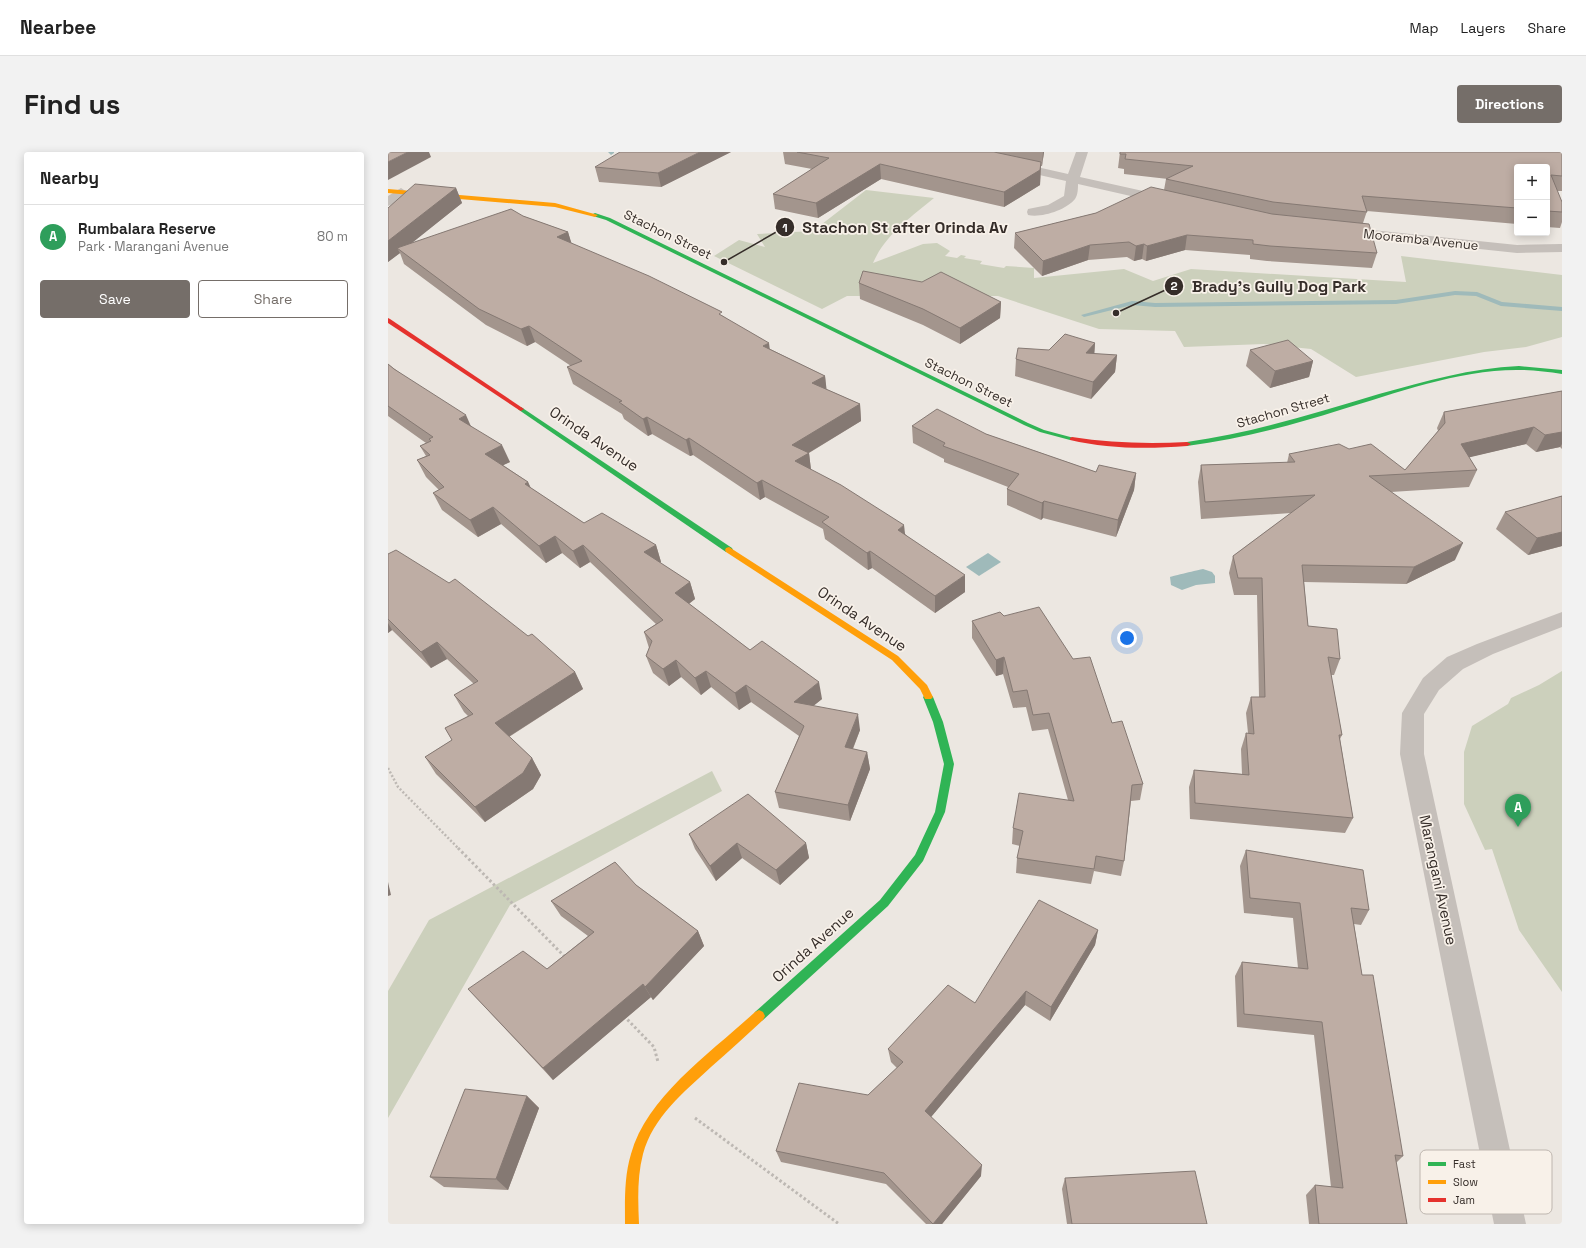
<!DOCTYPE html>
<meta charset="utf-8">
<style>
body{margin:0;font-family:"Space Grotesk",sans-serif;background:#f2f2f2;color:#222}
.controls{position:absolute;right:12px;top:12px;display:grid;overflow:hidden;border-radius:4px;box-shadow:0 2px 10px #0003}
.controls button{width:36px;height:36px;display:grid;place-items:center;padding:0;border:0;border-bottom:1px solid #e0e0e0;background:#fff;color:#222;font:20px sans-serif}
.you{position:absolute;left:739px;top:486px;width:14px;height:14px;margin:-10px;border:3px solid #fff;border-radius:50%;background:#1a73e8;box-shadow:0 0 0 6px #1a73e833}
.badge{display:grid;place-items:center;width:26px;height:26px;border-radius:50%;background:#756e69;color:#fff;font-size:13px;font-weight:700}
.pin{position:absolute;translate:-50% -33px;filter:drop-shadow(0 1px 2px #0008)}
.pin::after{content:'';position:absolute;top:21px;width:14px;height:12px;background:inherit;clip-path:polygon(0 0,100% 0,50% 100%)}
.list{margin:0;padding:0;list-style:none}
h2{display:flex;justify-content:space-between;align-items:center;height:52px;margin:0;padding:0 16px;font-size:17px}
h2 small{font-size:13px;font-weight:400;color:#767676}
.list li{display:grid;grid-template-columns:26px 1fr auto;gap:12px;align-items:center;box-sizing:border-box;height:64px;padding:0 16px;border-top:1px solid #e0e0e0}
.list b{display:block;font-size:15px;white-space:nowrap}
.list p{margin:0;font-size:13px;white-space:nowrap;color:#767676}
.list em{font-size:13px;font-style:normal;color:#767676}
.actions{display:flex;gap:8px;padding:12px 16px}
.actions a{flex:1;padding:9px 0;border:1px solid #756e69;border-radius:4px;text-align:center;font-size:14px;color:#756e69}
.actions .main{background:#756e69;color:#fff}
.map{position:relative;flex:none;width:1174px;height:1072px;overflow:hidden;border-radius:4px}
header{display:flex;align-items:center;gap:24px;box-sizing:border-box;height:56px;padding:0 20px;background:#fff;border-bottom:1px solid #e0e0e0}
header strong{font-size:19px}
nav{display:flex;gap:22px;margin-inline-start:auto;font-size:14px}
.intro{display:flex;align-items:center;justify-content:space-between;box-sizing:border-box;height:96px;padding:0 24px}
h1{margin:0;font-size:28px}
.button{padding:10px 18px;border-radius:4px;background:#756e69;color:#fff;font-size:14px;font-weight:700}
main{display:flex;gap:24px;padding:0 24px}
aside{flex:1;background:#fff;border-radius:4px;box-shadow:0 2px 10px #0003}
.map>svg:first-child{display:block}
.green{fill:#ccd0bc}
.water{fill:#9fbaba}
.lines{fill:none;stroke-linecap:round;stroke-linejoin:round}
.stream{fill:#9fbaba;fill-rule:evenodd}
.path-far1{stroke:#bdb8b3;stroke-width:2.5;stroke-dasharray:2 2;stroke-linecap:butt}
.path{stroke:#bdb8b3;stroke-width:3;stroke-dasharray:2.5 2.5;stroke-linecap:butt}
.street{fill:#c5bfba;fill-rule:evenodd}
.fast{fill:#30b455;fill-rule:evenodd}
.slow{fill:#ff9f0a;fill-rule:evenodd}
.jam{fill:#e5322d;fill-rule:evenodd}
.wall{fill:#a3958d}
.shaded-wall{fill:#857973}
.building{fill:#beada4;stroke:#857973}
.labels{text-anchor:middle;stroke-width:3.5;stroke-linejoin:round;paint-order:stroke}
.far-street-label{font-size:13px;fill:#352d29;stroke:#f8f1e9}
.street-label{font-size:15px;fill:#352d29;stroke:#f8f1e9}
.key{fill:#f8f1e9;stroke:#beb6af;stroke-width:1}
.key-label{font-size:11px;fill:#352d29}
.leader{fill:none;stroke:#352d29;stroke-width:1.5}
.callout-dot{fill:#352d29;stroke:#f8f1e9;stroke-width:1.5}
.mark-label{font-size:12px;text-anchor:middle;font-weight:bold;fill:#fff}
.callout-label{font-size:16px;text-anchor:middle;font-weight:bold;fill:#352d29;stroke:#f8f1e9;stroke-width:3.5;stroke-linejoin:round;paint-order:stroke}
</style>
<header>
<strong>Nearbee</strong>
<nav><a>Map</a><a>Layers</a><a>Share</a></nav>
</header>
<div class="intro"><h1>Find us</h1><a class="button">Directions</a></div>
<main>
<aside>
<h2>Nearby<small></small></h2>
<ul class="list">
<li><span class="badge" style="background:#2e9e5b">A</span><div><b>Rumbalara Reserve</b><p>Park · Marangani Avenue</p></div><em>80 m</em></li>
</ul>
<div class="actions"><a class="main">Save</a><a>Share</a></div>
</aside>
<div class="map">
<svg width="1174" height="1072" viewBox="0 0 1174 1072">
<rect width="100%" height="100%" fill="#ece7e1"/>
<!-- green -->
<g class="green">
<path d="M478,38L546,46C523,65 497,83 485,111L535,92L549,91L562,99L557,104L569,106L573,103L578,104L576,106L594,109L592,112L616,116L618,114L646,116V126L736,117L765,129L803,117L1018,130L1013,104L1174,123V185L1138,195L1096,200L968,225L923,197L876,192L796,195L787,179L711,177L610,144H459L434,157L326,104L351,88L377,95L369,82L425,79Z"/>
<polygon points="1174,519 1174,840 1131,778 1104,697 1097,698 1076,652 1076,600 1084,574 1120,552 1123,546 1151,533"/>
<polygon points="324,619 334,639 122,753 0,966 0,839 41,768"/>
</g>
<!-- water -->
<g class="water">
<polygon points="600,401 613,410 591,424 578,415"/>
<path d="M815,417L824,420L827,424V431L808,433L794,438L783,433L782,425C784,424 811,418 815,417Z"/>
</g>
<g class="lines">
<!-- stream -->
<g class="stream">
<polygon points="220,0 226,0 226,1 223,3"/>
<polygon points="1067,139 1089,140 1114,150 1174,155 1174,159 1113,154 1088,144 1067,143 1008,152 767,155 744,153 696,165 693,163 744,149 767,151 1008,148"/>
</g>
<!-- path-far1 -->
<polyline class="path-far1" points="0,616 10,635 71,697"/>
<!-- path -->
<g class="path">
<polyline points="70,696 177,805"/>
<polyline points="236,864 266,895 270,910"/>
<polyline points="307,966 451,1072"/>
</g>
<!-- street -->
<g class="street">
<path d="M560,0H582L680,22L688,0H700L692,25L782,45L784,48L778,52L690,32C690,36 690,43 687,47C678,58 654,66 640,63L639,60L640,57L660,53L676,44L678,29L566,4Z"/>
<path d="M13,36L19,40C15,46 7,52 0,54V44Z"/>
<polygon points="955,75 1129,93 1172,92 1174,92 1174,100 1129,101 950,82 948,79 950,76"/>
<polygon points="1174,460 1174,475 1105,502 1075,517 1051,538 1036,562 1036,602 1138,1072 1106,1072 1012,602 1014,561 1035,526 1059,505 1089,492"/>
</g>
<!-- fast -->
<g class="fast">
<polygon points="207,61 222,66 640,271 656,278 686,286 688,287 686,288 682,288 652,280 636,273 218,68 205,64 205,62"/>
<path d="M1131,214L1174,218V222C1160,220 1146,218 1132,218C1072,217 1009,241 952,258C902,274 851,287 799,294L795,292L799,290C865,281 927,261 991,242C1038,229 1083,216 1131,214Z"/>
<polygon points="133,255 344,396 345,398 344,400 338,400 131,258 130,257"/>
<polygon points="540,542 543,543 545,545 555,570 566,612 557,660 535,709 500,754 375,868 371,870 367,868 365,864 367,860 492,748 527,703 547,660 556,612 545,570 535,545 537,543"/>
</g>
<!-- slow -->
<g class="slow">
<polygon points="0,37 167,51 210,63 207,65 167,55 0,41"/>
<polygon points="341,395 510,504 539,533 545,545 543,547 537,547 532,537 504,508 338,400 337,398 338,396"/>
<path d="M371,858L375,860L377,864L375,868C358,884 341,899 323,915C296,940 265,965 255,1002C249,1025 250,1049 251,1072H237C237,1049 236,1025 243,1002C259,944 324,900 367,860Z"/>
</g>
<!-- jam -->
<g class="jam">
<polygon points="0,166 2,167 136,257 133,259 131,258 0,171"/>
<path d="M684,285C722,291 760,292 799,290L803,292L799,294C760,297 720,297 682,288V286Z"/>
</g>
</g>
<!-- wall -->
<g class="wall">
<polygon points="343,0 273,35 211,30 207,15"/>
<polygon points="395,0 656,0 654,14 653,14 652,33 616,55 493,27 430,66 387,57 385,42 424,17 397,12"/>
<polygon points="732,0 1174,0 1174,39 1169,39 1174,50 1174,70 1172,76 1159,75 1159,15 1129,15 1129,72 979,59 975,71 989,101 984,116 879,109 862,107 862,103 797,98 758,109 754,107 746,109 739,105 700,108 654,124 626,96 627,81 708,61 776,38 778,27 780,27 736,22 736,17 730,16"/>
<polygon points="68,36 74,51 23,91 135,64 180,80 183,91 335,164 382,197 437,224 438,237 472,252 473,269 421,301 423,318 517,382 577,440 547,461 484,416 480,418 437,387 435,377 377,345 372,348 305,303 302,304 264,282 260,284 236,267 234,262 185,232 179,215 183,214 147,190 139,194 98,173 16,112 12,101 0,110 0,56"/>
<polygon points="471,131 613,150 612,166 572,192 535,173 472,147"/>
<polygon points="707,191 706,202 729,203 727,220 703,247 627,224 628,207 661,198"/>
<polygon points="862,198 925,209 921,225 882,236 858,214"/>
<polygon points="0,212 83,274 122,310 115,313 140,330 143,336 196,371 268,393 273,410 272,411 302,430 307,447 301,452 362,498 434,547 425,554 472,578 465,597 479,600 482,617 462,669 391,656 387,640 411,584 363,550 351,558 323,535 313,543 293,525 281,534 265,521 258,504 261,496 256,480 268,472 202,410 192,416 174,401 158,411 113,372 90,385 54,358 45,341 51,338 38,325 29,308 38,304 32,294 38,291 0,264"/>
<polygon points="1174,239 1174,297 1172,295 1148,300 1138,292 1081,305 1089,318 1081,335 1003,340 1067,408 1018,432 916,430 920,474 952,507 946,523 943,523 954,583 952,587 965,666 957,681 802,667 801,635 806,618 854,622 853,597 858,581 860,581 858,561 863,545 871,545 869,443 846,443 841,421 845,404 903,361 813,367 810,330 813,313 899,311 901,302 961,297 1017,318 1050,279 1049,276 1056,260"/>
<polygon points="524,274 598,282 708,320 748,321 746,338 728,385 655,366 653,368 619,353 619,337 620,335 556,310 556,307 525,291"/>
<polygon points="1174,344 1174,394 1140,403 1108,377 1117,360"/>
<polygon points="0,402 140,484 187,520 195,537 121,585 144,606 153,623 145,637 97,670 48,622 37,605 64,588 57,576 80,564 76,560 66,543 86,532 59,507 43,516 4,478 0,481"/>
<polygon points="584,469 724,571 755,632 752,648 743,649 736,709 733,724 706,719 703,732 628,721 629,706 632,694 624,692 625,676 680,648 660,577 644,579 638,555 625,556 615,522 608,524 584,486"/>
<polygon points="301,682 418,691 421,706 392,733 354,706 328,729 307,697"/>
<polygon points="858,698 981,758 973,773 966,772 974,823 1015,1004 1008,1011 1019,1072 921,1072 918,1043 927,1033 943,1035 926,883 849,875 847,824 854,810 910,816 905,766 856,761 852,714"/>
<polygon points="248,733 310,779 316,794 265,848 263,845 165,928 80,837 159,817 200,784 173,764 163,749"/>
<polygon points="710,778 707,793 662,869 637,853 543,965 593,1024 554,1072 538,1072 498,1032 393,1010 388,999 480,943 509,916 503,910 500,897 587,851"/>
<polygon points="139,944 151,956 120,1038 56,1035 42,1025"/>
<polygon points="677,1026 819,1072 679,1072 674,1037"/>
</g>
<!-- shaded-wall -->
<g class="shaded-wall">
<polygon points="20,0 41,0 43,5 0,28 0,10"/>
<polygon points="312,0 343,0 273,35 270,21"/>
<polygon points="655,0 656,0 654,14"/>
<polygon points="653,10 652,33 616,55 616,40"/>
<polygon points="492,12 493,27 430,66 428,51"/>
<polygon points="68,36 74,51 14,99 9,96 12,101 0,110 0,89"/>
<polygon points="180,80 185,96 169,85"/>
<polygon points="799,83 797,98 758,109 759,94"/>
<polygon points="756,92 754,107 746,109 748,94"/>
<polygon points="702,93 700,108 654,124 655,109"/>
<polygon points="613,150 612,166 572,192 572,176"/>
<polygon points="141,174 147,190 139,194 133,177"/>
<polygon points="381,191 383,207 375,194"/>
<polygon points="707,191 706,207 698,201"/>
<polygon points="729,203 727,220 703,247 705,230"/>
<polygon points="925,209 921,225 882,236 887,219"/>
<polygon points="437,224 439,241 424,231"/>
<polygon points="472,252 473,269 412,306 421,301 423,318 407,309 404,293"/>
<polygon points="78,263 85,279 71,267"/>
<polygon points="259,265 264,282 260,284 255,267"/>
<polygon points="1146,275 1138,292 1066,309 1073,292"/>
<polygon points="1174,280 1174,292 1172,295 1148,300 1157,283"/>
<polygon points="301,286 305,303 302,304 298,288"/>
<polygon points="114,293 122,310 105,318 97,302"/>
<polygon points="748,321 746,338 728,385 730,368"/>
<polygon points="374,328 377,345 372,348 369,331"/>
<polygon points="140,330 147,347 137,332"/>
<polygon points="656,349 655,366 653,368 654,351"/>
<polygon points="105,355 113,372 90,385 82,368"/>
<polygon points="516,373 518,390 510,378"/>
<polygon points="1174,380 1174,394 1140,403 1149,386"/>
<polygon points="167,384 174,401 158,411 151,394"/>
<polygon points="1075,391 1067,408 1018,432 1026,415"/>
<polygon points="195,393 202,410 192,416 185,399"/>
<polygon points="268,393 273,410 261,417 256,400"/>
<polygon points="482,399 484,416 480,418 479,401"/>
<polygon points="577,423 577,440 547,461 547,444"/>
<polygon points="302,430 307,447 292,458 287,441"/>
<polygon points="0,471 4,478 0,481"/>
<polygon points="49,490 59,507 43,516 33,500"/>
<polygon points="616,505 615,522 608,524 608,508"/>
<polygon points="288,508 293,525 281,534 275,517"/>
<polygon points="318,519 323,535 313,543 307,526"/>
<polygon points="187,520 195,537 117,587 107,571"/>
<polygon points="431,530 434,547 409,567 406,550"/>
<polygon points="358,533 363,550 351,558 347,541"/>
<polygon points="470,562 472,578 459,611 457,595"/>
<polygon points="479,600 482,617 462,669 460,653"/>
<polygon points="144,606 153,623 145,637 97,670 87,655"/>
<polygon points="349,691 354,706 328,729 322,714"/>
<polygon points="418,691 421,706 392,733 388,718"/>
<polygon points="0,730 3,743 0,744"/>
<polygon points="710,778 707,793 662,869 663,855"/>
<polygon points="310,779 316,794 265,848 257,835"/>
<polygon points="255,832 263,845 165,928 155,916"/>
<polygon points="638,839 637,853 538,971 537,959"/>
<polygon points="139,944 151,956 120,1038 108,1027"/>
<polygon points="594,1013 593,1024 554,1072 545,1072"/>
</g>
<!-- building -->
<g class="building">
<polygon points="0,0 20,0 0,10"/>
<polygon points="232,0 312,0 270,21 207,15"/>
<polygon points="409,0 606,0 653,10 652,18 616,40 492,12 428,51 385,42 441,6"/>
<polygon points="732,0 1174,0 1174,24 1163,23 1174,50 1174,60 1159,59 1159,15 1129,15 1129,56 974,44 979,60 885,50 778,27 805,14 737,7 738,2 732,2"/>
<polygon points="27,32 68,36 0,89 0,56"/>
<polygon points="763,35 884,62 981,72 989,101 882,94 865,92 865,88 799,83 759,94 756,92 748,94 741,90 702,93 655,109 627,81 708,61"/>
<polygon points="123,57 135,64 180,80 169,85 261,124 334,160 331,162 381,191 375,194 437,224 424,231 472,252 404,293 421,301 407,309 453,333 516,373 510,378 577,423 547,444 482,399 479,401 434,370 441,365 374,328 369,331 301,286 298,288 259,265 255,267 231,250 234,249 179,215 194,209 141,174 133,177 91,157 9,96"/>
<polygon points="475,119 534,130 553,120 613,150 572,176 535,157 471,131"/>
<polygon points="677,182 707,191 698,201 729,203 705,230 628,207 630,196 661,198"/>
<polygon points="900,188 925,209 887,219 862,198"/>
<polygon points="0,212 6,217 78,263 71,267 114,293 97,302 140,330 137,332 196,371 214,361 268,393 256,400 302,430 287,441 362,498 374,489 431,530 406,550 470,562 457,595 479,600 460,653 387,640 416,574 358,533 347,541 318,519 307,526 288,508 275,517 258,504 264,489 256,480 275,468 195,393 185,399 167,384 151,394 105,355 82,368 45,341 56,335 29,308 42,303 32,294 43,289 41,287 45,285 0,254"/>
<polygon points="1174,239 1174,280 1157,283 1146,275 1073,292 1089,318 981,324 1075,391 1026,415 914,413 920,474 949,477 952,507 940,505 954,583 951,583 965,666 807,651 806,618 861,623 858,581 866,582 863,545 877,545 874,426 850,426 845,404 927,343 817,350 813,313 907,310 901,302 951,292 961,297 983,292 1017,318 1057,271 1056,260"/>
<polygon points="549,257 598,282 708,320 711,313 748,321 730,368 656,349 654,351 619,337 631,322 555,294 557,291 524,274"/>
<polygon points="1174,344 1174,380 1149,386 1117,360"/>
<polygon points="8,398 61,431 67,427 140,484 144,482 187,520 107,571 144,606 135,621 87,655 37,605 64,588 57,576 85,562 66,543 90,529 49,490 33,500 0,467 0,402"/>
<polygon points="651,455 685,507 702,505 724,571 734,569 755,632 744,633 736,709 708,704 706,717 629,706 635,679 625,676 631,641 686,649 661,561 645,563 639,538 625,540 616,505 608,508 584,469 612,460 616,464"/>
<polygon points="360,642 418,691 388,718 349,691 322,714 301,682"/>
<polygon points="858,698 975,718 981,758 963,756 974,823 985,823 1015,1004 1007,1003 1019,1072 931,1072 927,1033 955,1036 934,870 856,862 854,810 920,817 912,751 862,746"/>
<polygon points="227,710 248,733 310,779 257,835 255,832 155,916 80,837 135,799 159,817 206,780 163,749"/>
<polygon points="651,748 710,778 663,855 638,839 537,959 594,1013 545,1072 496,1021 388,999 411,931 480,943 515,910 500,897 560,833 587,851"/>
<polygon points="77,937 139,944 108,1027 42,1025"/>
<polygon points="807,1019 819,1072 684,1072 677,1026"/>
</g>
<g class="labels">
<!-- far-street labels -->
<g class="far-street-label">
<text transform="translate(280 82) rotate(26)" y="5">Stachon Street</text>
<text transform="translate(1033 87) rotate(6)" y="5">Mooramba Avenue</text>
<text transform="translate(581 230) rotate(26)" y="5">Stachon Street</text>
<text transform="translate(895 258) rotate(-16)" y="5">Stachon Street</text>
</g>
<!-- street labels -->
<g class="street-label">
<text transform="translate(206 287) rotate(34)" y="5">Orinda Avenue</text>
<text transform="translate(474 467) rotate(34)" y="5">Orinda Avenue</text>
<text transform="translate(1050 728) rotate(78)" y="5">Marangani Avenue</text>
<text transform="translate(425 793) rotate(-42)" y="5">Orinda Avenue</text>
</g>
</g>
<!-- legend -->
<rect x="1032" y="998" width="132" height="64" rx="6" class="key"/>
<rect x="1040" y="1010" width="18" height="4" fill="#30b455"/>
<rect x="1040" y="1028" width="18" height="4" fill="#ff9f0a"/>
<rect x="1040" y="1046" width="18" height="4" fill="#e5322d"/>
<g class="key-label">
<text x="1065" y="1016">Fast</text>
<text x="1065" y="1034">Slow</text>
<text x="1065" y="1052">Jam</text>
</g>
<!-- callouts -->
<path class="leader" d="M336 110L397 75M728 161L786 134"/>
<g class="callout-dot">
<circle cx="336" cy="110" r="4"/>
<circle cx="728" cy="161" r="4"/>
<circle cx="397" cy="75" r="10"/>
<circle cx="786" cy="134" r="10"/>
</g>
<g class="mark-label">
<text x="397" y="80">1</text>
<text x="786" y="138">2</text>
</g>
<g class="callout-label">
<text x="517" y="81">Stachon St after Orinda Av</text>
<text x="891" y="140">Brady's Gully Dog Park</text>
</g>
</svg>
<div class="controls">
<button>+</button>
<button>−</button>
</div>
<div class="you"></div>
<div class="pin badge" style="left:1130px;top:675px;background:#2e9e5b">A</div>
</div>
</main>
